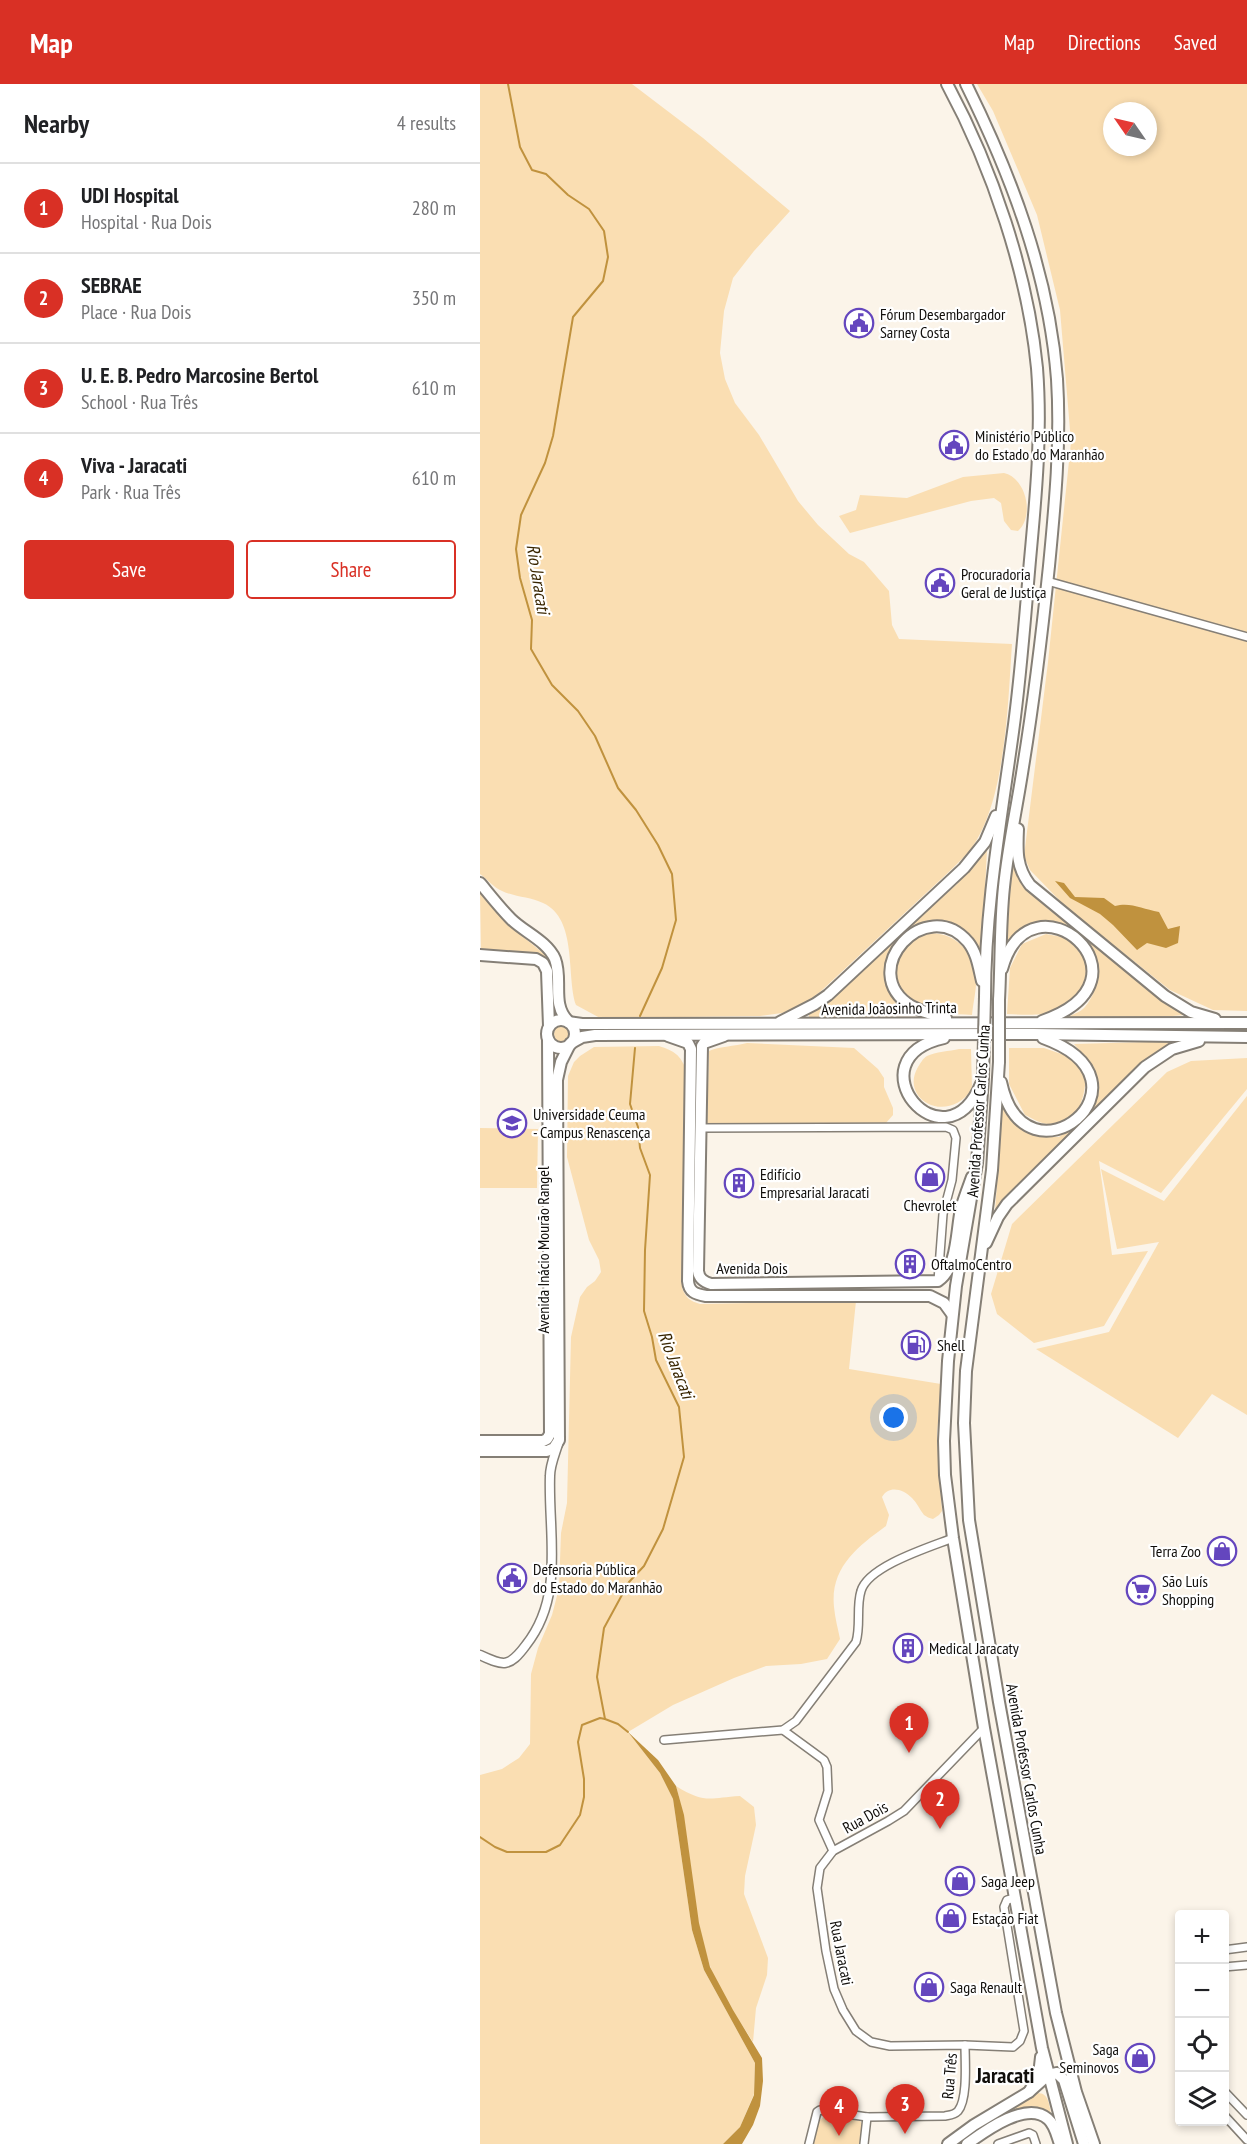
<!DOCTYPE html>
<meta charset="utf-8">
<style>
body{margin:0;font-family:"PT Sans Narrow",sans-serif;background:#f2f2f2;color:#202124}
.controls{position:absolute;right:18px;bottom:18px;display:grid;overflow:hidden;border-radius:6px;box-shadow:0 3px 9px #0003}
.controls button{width:54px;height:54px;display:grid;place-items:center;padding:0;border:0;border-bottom:2px solid #e0e0e0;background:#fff;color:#202124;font:30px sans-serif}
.compass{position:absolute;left:623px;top:18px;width:54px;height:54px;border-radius:50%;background:#fff;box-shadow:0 3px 9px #0003;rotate:304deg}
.you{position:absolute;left:414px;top:1334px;width:21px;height:21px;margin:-15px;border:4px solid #fff;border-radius:50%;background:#1a73e8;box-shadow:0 0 0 9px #1a73e833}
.badge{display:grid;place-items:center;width:39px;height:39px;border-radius:50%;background:#d93025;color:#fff;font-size:20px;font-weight:700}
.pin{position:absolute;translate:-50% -50px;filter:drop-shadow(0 2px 3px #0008)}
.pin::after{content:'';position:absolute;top:32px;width:21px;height:18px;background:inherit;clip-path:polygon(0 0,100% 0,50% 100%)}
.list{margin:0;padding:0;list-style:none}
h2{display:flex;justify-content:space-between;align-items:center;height:78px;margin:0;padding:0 24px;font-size:26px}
h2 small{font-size:20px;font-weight:400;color:#757577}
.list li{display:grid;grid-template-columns:39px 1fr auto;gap:18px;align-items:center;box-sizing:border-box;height:90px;padding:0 24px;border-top:2px solid #e0e0e0}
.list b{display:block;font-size:22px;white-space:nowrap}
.list p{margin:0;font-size:20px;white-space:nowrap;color:#757577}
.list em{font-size:20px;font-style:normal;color:#757577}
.actions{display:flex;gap:12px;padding:18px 24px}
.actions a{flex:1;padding:14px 0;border:2px solid #d93025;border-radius:6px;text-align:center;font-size:21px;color:#d93025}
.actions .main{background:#d93025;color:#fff}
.icon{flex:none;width:33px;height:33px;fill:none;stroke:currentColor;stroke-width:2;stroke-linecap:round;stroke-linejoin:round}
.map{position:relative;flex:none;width:767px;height:2060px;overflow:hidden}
header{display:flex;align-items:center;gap:36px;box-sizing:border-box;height:84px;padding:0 30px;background:#d93025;color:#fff}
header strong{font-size:28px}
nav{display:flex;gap:33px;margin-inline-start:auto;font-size:21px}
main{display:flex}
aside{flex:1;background:#fff}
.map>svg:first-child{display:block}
.green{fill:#fadeb2;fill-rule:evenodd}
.water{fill:#c0923e}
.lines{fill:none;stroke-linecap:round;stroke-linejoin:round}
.stream{stroke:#c0923e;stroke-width:2}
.minor-casing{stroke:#857f76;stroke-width:10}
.tertiary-casing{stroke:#857f76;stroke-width:11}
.secondary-casing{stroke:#857f76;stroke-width:14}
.primary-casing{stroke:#857f76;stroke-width:14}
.minor{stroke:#fff;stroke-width:7}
.tertiary{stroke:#fff;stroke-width:8}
.secondary{stroke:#fff;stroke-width:10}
.primary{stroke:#fff;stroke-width:10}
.primary-bridge-casing{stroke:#857f76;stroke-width:14;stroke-linecap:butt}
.primary-bridge{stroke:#fff;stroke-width:10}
.labels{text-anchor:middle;stroke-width:4.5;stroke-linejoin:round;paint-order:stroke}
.poi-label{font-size:16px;fill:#100e0b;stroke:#fff;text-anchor:start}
.street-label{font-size:16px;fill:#100e0b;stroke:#fff}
.water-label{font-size:18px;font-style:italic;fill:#392601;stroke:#fff}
.district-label{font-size:22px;font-weight:bold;fill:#100e0b;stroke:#fff}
</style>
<header>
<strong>Map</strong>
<nav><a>Map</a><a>Directions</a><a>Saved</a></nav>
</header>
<main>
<aside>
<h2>Nearby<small>4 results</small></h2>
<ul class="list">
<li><span class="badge">1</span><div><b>UDI Hospital</b><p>Hospital · Rua Dois</p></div><em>280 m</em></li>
<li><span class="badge">2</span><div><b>SEBRAE</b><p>Place · Rua Dois</p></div><em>350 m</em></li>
<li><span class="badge">3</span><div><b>U. E. B. Pedro Marcosine Bertol</b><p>School · Rua Três</p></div><em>610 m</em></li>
<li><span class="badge">4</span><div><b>Viva - Jaracati</b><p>Park · Rua Três</p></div><em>610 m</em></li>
</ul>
<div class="actions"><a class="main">Save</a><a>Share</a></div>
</aside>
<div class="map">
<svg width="767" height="2060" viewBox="0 0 767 2060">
<rect width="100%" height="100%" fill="#fbf4e9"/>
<!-- green -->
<g class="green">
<path d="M0,0H152L223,54L310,127L274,167L253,194L244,227L240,269L245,295L255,319L279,351L318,417L338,441L369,470L384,478L409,507L412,541L419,555L532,560C528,618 526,717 491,765C485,772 478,779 472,785L340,908L321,922L302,929L280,932L120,934L96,921C86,892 98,835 63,819C50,813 35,813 22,807C14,804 7,795 0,790Z"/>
<path d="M497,0H767V927L733,926L690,906L587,824L550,786L544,772L568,578L591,358L580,226L557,131L513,27ZM632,27H668V63H632Z"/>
<path d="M524,389C546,394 555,432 538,447L531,446L524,437L521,419L514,414L491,417L370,449L359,432L376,426L380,411L427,414L483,393Z"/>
<path d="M507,765L502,870C499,866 498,861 495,857C475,834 459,842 433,845L407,896C412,915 423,924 440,932L329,933V930L347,918L477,800Z"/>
<path d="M533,771L535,783L544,803L568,825L704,931L670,934H585C591,931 601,928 605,923C627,896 617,861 589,845C585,843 580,840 576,839C557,837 541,849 528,861L525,839L530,780Z"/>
<polygon points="0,809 24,837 64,870 67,872 65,875 1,866"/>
<path d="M452,849C476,850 494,868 496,892C497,904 493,919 492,931C475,930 451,929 436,920C410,905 410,871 434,854C440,851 446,850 452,849Z"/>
<path d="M566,850L587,854L603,872L609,891C606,898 603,907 599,913C582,934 550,931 527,930L530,884L542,860Z"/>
<circle cx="83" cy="950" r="9"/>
<path d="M705,957L688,963L568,1074L515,1127L523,1019C541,1050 545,1052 579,1053L611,1028L617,1013L614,983L594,960Z"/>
<path d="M267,959L374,964L398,985L404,994V1003L413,1024V1031L406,1039L227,1040L229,967C236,963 256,962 267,959Z"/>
<path d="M179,962C194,967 201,971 206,986L202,1204C206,1214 210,1217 220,1220L376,1217L369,1285L461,1300L457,1351L462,1427L459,1431L453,1435C449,1434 447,1433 444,1431C440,1426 437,1419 432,1414C423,1405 409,1401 402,1413L409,1431L406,1442C377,1463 350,1484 354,1523C355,1534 358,1545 360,1555L347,1575L321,1580L286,1582L254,1594L193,1621L148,1648L180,1689L193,1715L212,1846L224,1886L275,1979L274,2010L260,2043L243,2060H0V1691L22,1685L39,1674L50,1660L51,1590L58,1564L72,1531L79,1504L81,1449L87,1419L91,1253L100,1213L107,1203L115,1197L121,1188L119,1176L109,1156L87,1073L88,992L94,978L100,972L114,963Z"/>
<path d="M529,964H564L590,973L606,993C604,1017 598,1041 568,1040C561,1040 552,1034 545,1031L529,1000Z"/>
<path d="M479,965H491L492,1005C467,1042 419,1015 438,983C440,980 443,974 447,972C455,968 470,967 479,965Z"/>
<polygon points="767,974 767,1005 681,1109 619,1077 632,1171 668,1167 624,1242 554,1259 517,1230 511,1210 532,1140 687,988 711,977"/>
<polygon points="767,1012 767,1331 732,1310 698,1354 556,1265 629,1248 679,1158 637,1165 621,1085 684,1117"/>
<polygon points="0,1044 58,1045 57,1104 0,1104"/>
<path d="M196,1702C225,1720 229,1714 260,1712L274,1723L276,1741L265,1792L264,1810L288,1874L287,1891L276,1924L273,1958C258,1934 239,1909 230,1882C210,1824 213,1761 196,1702Z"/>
<path d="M556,2009C569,2008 569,2020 571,2030L555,2024L526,2028Z"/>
<polygon points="346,2031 380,2037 383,2041 381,2060 333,2060 339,2037"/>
</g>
<!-- water -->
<g class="water">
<path d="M575,797L584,799L595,813L624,814L635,822C651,818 662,825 679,828L688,845L700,842L698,859L686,864L667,859L657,866L633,841L620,830L590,814Z"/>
<polygon points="148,1648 178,1676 196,1702 204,1731 219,1839 230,1883 253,1926 282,1974 283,1997 280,2022 273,2041 262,2060 243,2060 260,2043 274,2011 275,1979 224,1886 212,1846 193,1715 180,1689"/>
</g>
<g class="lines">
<!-- stream -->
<g class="stream">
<polyline points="28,0 40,63 52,86 66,90 88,111 109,125 124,147 128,173 123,197 93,233 73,352 65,379 41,431 36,465 40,494 52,536 51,565 72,601 98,627 115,652 138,704 156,726 178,761 192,790 196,836 182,884 160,932"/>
<polyline points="148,1648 138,1640 125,1635 117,1593 124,1544 149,1498 164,1482 183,1445 204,1373 199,1323 176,1276 172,1253 164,1227 165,1166 170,1091 160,1064 158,1043 150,1020 155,964"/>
<polyline points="0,1753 15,1763 27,1768 66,1768 80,1761 100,1731 104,1713 104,1695 98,1658 102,1641 120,1634 125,1635"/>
</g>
<!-- minor casing -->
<g class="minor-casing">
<g id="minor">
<polyline points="567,497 767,553"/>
<polyline points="220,1044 466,1043 473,1046 476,1054 472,1096 463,1130 458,1197"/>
<polyline points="504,1644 424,1727 408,1737 353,1767 340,1784 337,1804 346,1867 354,1905 363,1926 376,1947 391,1958 410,1962 485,1961 533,1963 540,1957 544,1947 524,1823 527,1816 535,1814"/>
<polyline points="303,1646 344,1676 347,1683 348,1707 339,1736 353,1767"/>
<path d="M184,1656L303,1646L316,1637L376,1558C381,1541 376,1523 381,1507C388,1482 450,1463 473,1454"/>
<polyline points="744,1866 767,1863"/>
<polyline points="744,1883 767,1881"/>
<polyline points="744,2007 767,2031"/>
<polyline points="744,2031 767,2056"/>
<path d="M329,2060L337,2028L340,2026L387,2033L465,2032C470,2031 474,2031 478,2027C488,2015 485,1977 485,1961"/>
<polyline points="384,2060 387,2033"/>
<polyline points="518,2060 549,2049 553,2051 556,2060"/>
</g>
</g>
<!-- tertiary casing -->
<g class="tertiary-casing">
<path id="tertiary" d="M0,1571C24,1582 29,1584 46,1561C85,1512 68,1450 70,1392C70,1381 75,1370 78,1360"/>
</g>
<!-- secondary casing -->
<g class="secondary-casing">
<g id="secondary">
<path d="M0,799C10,811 20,824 31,835C44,848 67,857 75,875C83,896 71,920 88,937"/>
<polyline points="0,871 56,875 63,879 67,887 69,942"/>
<circle cx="81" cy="950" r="14"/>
<path d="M188,952L208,959L211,965L208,1197C209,1208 215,1210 226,1212H450L464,1219L472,1230"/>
<path d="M244,952L224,959L222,962L218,1187C219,1195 224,1198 231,1200L458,1197C478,1183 476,1148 481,1125C484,1114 488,1104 492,1093"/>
<polyline points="0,1357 63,1357 67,1355 70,1350 68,955"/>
<polyline points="0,1367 67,1367 74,1364 79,1356 77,996 81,978 90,960"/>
<polyline points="468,2060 494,2041 549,2008 568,1991"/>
<path d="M487,2060C505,2047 547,2016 568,2035C575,2041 577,2052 580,2060"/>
</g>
</g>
<!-- primary casing -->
<g class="primary-casing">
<g id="primary">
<path d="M467,0C512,83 548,190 557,284C562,348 556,412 550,476C545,533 541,591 533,648C521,736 505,824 505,913"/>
<path d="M486,0C532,93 569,191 577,295C581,358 575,420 569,482C562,549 554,616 543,683C537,723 528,763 524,803C520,841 521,879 519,916"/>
<path d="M538,745C537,766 536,783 550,801L685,912L711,928L735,935"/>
<path d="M522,885C550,782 684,895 562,937"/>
<path d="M466,934C454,931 442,928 431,922C375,887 446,809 488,858C497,869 499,885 502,897"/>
<polyline points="88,938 102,940 767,939"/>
<polyline points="300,938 335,920 348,911 484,784 505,758 516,732"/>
<path d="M464,954C370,975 464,1088 501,1000"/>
<polyline points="91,959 102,953 115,951 554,950 767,953"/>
<polyline points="519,978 512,1086 486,1287 484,1339 489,1436 519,1618 576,1929 596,2008 614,2060"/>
<polyline points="503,994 497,1079 476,1202 468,1277 464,1357 465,1391 473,1454 504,1644 535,1814 562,1964 587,2060"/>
<path d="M521,998C545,1111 685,998 563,954"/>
<polyline points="506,1159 518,1133 527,1120 665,983 692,965 719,957"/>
<polyline points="568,1991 577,1989 584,1996 604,2060"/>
<polyline points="549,2008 559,1991 561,1973"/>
</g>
</g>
<!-- minor -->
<use href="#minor" class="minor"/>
<!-- tertiary -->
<use href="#tertiary" class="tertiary"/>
<!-- secondary -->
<use href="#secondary" class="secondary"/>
<!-- primary -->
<use href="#primary" class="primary"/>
<!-- primary-bridge casing -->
<g class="primary-bridge-casing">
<g id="primary-bridge">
<polyline points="519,978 519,916"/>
<polyline points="503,994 505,913"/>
</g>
</g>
<!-- primary-bridge -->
<use href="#primary-bridge" class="primary-bridge"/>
</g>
<!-- icons -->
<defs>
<g id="civic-ring" transform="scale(1.5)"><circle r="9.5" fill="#fff" stroke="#6446be" stroke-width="1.5"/><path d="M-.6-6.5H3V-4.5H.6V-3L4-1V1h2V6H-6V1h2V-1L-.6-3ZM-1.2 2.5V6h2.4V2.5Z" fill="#6446be"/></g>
<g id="university-ring" transform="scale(1.5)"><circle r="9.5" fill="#fff" stroke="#6446be" stroke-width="1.5"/><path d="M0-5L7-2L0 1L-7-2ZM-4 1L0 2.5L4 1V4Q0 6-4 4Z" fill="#6446be"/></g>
<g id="shop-ring" transform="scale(1.5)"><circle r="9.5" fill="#fff" stroke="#6446be" stroke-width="1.5"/><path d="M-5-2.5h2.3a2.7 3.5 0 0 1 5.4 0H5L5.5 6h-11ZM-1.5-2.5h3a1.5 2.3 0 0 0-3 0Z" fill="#6446be"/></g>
<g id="building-ring" transform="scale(1.5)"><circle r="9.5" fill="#fff" stroke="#6446be" stroke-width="1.5"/><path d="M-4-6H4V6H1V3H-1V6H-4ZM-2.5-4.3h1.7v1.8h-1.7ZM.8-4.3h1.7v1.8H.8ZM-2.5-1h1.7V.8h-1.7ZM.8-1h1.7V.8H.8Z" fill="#6446be"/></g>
<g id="fuel-ring" transform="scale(1.5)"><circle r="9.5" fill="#fff" stroke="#6446be" stroke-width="1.5"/><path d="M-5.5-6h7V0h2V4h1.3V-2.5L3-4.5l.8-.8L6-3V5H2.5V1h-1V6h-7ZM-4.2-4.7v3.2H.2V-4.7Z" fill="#6446be"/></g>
<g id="supermarket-ring" transform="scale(1.5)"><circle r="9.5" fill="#fff" stroke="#6446be" stroke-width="1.5"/><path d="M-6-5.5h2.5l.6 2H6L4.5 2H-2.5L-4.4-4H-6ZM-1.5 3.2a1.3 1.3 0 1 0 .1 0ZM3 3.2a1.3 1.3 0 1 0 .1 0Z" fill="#6446be"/></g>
</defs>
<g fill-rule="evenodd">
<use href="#civic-ring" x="379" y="239"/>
<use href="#civic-ring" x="474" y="361"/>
<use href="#civic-ring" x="460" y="499"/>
<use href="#university-ring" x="32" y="1039"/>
<use href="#shop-ring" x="450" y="1093"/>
<use href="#building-ring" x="259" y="1099"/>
<use href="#building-ring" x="430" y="1180"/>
<use href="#fuel-ring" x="436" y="1261"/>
<use href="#shop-ring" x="742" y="1467"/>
<use href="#civic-ring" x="32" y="1494"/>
<use href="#supermarket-ring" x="661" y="1506"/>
<use href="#building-ring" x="428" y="1564"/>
<use href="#shop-ring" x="480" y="1797"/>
<use href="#shop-ring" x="471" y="1834"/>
<use href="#shop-ring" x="449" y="1903"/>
<use href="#shop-ring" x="660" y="1974"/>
</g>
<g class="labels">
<!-- poi labels -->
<g class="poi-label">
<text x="400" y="236">Fórum Desembargador<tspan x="400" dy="18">Sarney Costa</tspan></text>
<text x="495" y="358">Ministério Público<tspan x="495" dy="18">do Estado do Maranhão</tspan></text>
<text x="481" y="496">Procuradoria<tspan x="481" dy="18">Geral de Justiça</tspan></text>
<text x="53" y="1036">Universidade Ceuma<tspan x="53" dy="18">- Campus Renascença</tspan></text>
<text x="280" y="1096">Edifício<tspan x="280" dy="18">Empresarial Jaracati</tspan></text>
<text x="450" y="1127" text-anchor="middle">Chevrolet</text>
<text x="451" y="1186">OftalmoCentro</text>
<text x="457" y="1267">Shell</text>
<text x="721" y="1473" text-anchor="end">Terra Zoo</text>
<text x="53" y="1491">Defensoria Pública<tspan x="53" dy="18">do Estado do Maranhão</tspan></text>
<text x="682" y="1503">São Luís<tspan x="682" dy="18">Shopping</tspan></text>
<text x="449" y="1570">Medical Jaracaty</text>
<text x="501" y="1803">Saga Jeep</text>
<text x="492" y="1840">Estação Fiat</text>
<text x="470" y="1909">Saga Renault</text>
<text x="639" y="1971" text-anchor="end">Saga<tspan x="639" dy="18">Seminovos</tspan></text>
</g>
<!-- street labels -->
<g class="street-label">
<text transform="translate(409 924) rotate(-1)" y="6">Avenida Joãosinho Trinta</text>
<text transform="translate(498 1027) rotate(-86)" y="6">Avenida Professor Carlos Cunha</text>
<text transform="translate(63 1166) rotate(-90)" y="6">Avenida Inácio Mourão Rangel</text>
<text x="272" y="1190">Avenida Dois</text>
<text transform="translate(547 1685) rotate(80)" y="6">Avenida Professor Carlos Cunha</text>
<text transform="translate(385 1733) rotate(-29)" y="6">Rua Dois</text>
<text transform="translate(362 1869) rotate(79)" y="6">Rua Jaracati</text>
<text transform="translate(469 1992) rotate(-85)" y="6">Rua Três</text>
</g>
<!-- water labels -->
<g class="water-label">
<text transform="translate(58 495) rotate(81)" y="6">Rio Jaracati</text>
<text transform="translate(196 1281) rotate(69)" y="6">Rio Jaracati</text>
</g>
<!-- district labels -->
<g class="district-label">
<text x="525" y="1999">Jaracati</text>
</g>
</g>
</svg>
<div class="controls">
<button>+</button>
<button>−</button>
<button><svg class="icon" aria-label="locate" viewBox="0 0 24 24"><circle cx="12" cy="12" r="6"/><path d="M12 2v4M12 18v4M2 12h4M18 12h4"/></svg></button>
<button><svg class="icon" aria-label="layers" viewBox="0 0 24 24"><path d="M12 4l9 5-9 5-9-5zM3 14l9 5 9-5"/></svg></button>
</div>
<svg class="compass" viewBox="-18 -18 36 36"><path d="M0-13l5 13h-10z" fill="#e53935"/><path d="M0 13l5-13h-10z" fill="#757577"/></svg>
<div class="you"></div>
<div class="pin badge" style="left:429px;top:1669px">1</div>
<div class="pin badge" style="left:460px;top:1745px">2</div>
<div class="pin badge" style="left:425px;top:2050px">3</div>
<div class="pin badge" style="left:359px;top:2052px">4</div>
</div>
</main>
